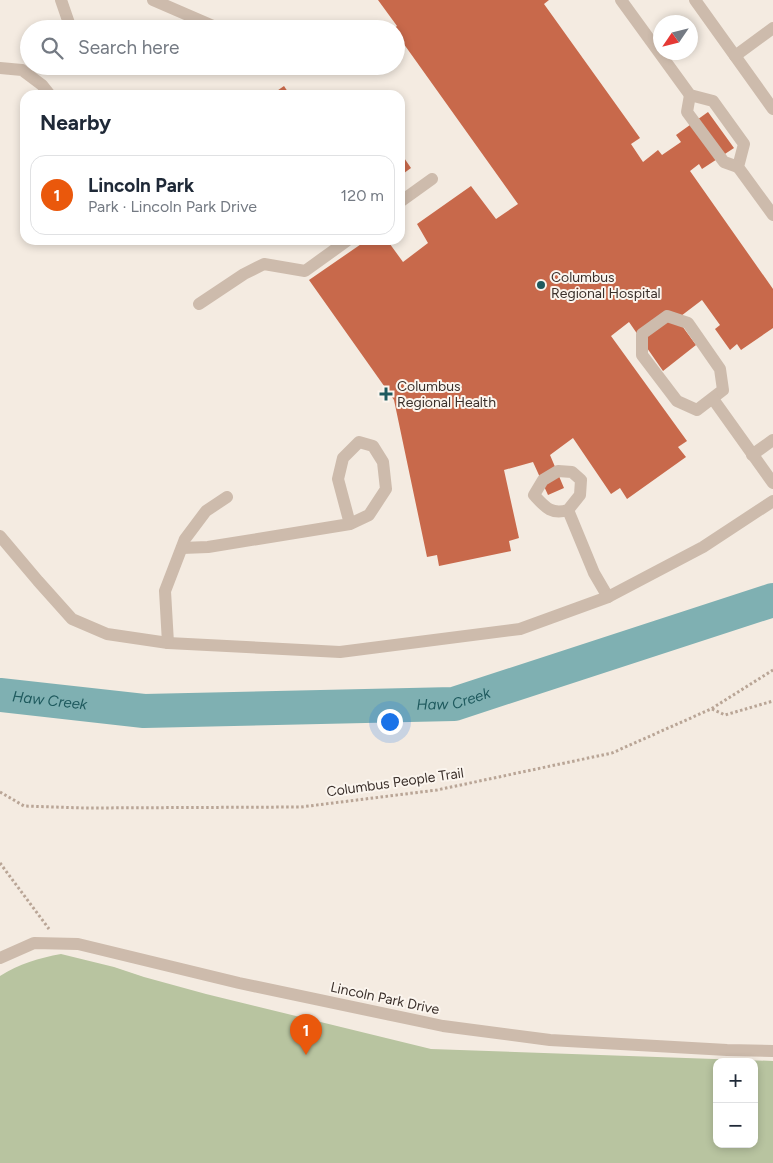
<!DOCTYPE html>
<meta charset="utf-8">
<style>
body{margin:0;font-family:Figtree,sans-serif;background:#f2f2f3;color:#1f2937}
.controls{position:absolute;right:15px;bottom:15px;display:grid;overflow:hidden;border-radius:10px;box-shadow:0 2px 8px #0003}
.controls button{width:45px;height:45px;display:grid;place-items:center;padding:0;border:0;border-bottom:1px solid #e0e1e3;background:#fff;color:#1f2937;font:25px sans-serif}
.compass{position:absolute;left:653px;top:15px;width:45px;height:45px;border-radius:50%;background:#fff;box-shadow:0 2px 8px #0003;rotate:235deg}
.you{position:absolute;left:389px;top:721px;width:18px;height:18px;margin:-12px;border:4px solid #fff;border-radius:50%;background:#1a73e8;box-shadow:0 0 0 8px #1a73e833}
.badge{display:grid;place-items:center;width:32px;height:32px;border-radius:50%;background:#ea580c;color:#fff;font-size:16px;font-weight:700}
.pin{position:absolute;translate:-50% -41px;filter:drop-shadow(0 1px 2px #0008)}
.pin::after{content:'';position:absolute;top:26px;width:18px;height:15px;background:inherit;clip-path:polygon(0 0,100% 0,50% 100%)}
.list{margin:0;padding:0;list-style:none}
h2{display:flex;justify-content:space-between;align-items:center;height:65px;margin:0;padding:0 20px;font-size:21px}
h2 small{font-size:16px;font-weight:400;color:#747a83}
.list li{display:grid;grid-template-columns:32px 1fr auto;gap:15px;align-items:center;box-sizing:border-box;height:80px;margin:0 10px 10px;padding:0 10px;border:1px solid #e0e1e3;border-radius:15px}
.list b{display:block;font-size:19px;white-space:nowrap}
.list p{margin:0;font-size:16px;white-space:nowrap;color:#747a83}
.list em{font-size:16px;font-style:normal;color:#747a83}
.icon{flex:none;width:28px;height:28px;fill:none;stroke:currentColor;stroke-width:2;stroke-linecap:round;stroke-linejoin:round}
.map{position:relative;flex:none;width:773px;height:1163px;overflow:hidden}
.search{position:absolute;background:#fff;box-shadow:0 2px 8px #0003;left:20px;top:20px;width:385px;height:55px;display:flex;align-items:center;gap:12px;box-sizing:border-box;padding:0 18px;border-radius:28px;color:#747a83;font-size:19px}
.panel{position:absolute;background:#fff;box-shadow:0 2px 8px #0003;left:20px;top:90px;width:385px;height:155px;border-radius:15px}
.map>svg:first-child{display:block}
.green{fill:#b8c4a0;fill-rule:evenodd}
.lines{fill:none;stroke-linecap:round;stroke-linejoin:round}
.river{stroke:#7fb0b2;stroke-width:34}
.building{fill:#c8694b}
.path{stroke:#b9a596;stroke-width:3;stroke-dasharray:2.5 2.5;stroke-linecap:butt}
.minor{stroke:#cdbbac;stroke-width:12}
.poi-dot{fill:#1f5a5e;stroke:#fbf5ee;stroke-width:2}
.labels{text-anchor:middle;stroke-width:4;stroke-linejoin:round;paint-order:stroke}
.poi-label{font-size:14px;fill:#3b302b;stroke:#fbf5ee;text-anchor:start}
.street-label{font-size:14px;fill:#3b302b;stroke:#fbf5ee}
.water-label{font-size:15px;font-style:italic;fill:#1f5a5e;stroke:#fbf5ee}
</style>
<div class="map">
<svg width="773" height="1163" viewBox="0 0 773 1163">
<rect width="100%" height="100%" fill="#f4ebe1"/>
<!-- green -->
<path class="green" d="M61,954L114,967L144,977L206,994L431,1049L773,1061V1163H0V976C19,964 39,958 61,954ZM717,1062H754V1144H717Z"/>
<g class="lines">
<!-- river -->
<path class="river" id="s1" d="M0,695L144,711L454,704L773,600"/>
</g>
<!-- building -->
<g class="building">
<polygon points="378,0 549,0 544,4 640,138 631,144 643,162 658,150 662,155 681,142 676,135 708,112 734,148 702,169 699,164 690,171 773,289 773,328 741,350 737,344 730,350 715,329 720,325 702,300 677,319 696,345 663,371 629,322 611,336 687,441 678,447 686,457 627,499 620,488 611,494 573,438 550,455 564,488 548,495 533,462 504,470 519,538 509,541 511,551 439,566 437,555 427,557 394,400 309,280 367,240 387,240 403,262 428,243 417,224 471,186 496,219 518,204 396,33 396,29 393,29 397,26"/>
<polygon points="284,86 290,95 271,95"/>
<polygon points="400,152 411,168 400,176"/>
</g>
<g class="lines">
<!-- path -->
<g class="path">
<polyline points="712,709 725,715 773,701"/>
<polyline points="0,792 24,806 85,808 301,807 437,790 612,753 711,709 773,670"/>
<polyline points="0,863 49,929"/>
</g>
<!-- minor -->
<g class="minor">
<polyline points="61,0 71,29"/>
<polyline points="153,0 220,29"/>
<polyline points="621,0 690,95 713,101 744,144 738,167 773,215"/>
<polyline points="695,0 773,109"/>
<polyline points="735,56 773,28"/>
<polyline points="94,66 96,68"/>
<polyline points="0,68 22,70 42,85 50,95"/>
<polyline points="690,95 687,112 724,162 738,167"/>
<polyline points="400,202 432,179"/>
<polyline points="199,304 244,274 264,264 305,271 348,240"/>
<polygon points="667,316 688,323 720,369 723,390 697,410 677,401 642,355 642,334"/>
<polyline points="713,399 773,483"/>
<polyline points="752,455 773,440"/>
<path d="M568,510C551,515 545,507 534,495L543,480L558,471L572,472L581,480L580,495L568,510L594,573L608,597"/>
<polyline points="0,536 38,581 72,619 107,634 168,643 340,652 520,629 608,597 703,547 773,501"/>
<polyline points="182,548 208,547 350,524 338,479 343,458 359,442 373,446 383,462 386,489 369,515 350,524"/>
<polyline points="168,643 165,591 185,539 206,511 227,497"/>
<polyline points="0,958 34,943 78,944 239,983 443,1026 550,1040 727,1050 773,1051"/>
</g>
</g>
<!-- markers -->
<g class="poi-dot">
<circle cx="541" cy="285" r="5"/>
<path d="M383.5 386.5h5v5h5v5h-5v5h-5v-5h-5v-5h5z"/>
</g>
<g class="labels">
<!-- poi labels -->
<g class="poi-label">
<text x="551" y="282">Columbus<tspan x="551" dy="16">Regional Hospital</tspan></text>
<text x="397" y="391">Columbus<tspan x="397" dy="16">Regional Health</tspan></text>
</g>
<!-- street labels -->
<g class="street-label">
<text transform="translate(395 782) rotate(-8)" y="5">Columbus People Trail</text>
<text transform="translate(385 998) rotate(12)" y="5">Lincoln Park Drive</text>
</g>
<!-- water labels -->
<g class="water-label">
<text dy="5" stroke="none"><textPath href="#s1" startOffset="455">Haw Creek</textPath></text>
<text dy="5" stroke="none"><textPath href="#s1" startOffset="50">Haw Creek</textPath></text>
</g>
</g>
</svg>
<div class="controls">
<button>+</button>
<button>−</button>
</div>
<svg class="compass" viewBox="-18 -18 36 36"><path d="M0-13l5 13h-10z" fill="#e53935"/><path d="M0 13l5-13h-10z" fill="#747a83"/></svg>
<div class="you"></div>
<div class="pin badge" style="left:306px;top:1055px">1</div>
<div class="search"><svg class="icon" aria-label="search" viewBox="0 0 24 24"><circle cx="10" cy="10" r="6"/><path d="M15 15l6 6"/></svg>Search here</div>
<section class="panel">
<h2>Nearby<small></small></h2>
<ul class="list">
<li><span class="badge">1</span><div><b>Lincoln Park</b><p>Park · Lincoln Park Drive</p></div><em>120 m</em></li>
</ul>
</section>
</div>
